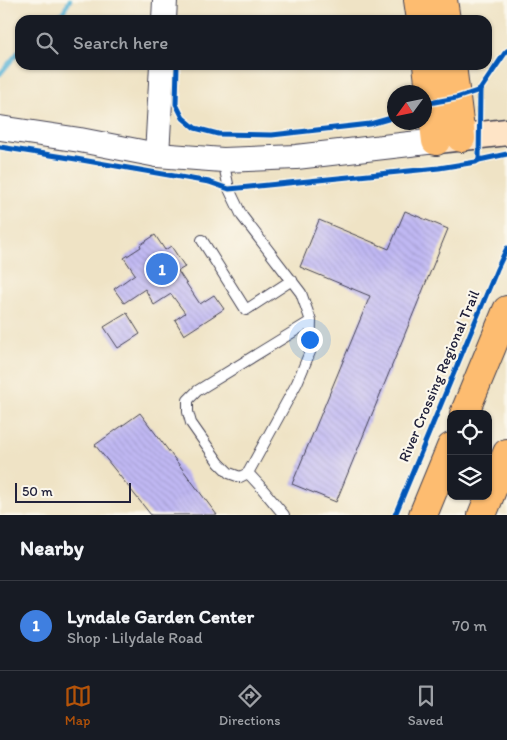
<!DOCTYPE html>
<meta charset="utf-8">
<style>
body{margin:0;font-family:Itim,sans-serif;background:#20242c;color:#f1f3f6}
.controls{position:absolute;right:15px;bottom:15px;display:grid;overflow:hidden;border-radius:10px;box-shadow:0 1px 4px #0004}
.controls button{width:45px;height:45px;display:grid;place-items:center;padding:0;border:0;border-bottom:1px solid #363941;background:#171b24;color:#f1f3f6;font:25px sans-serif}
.compass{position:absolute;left:387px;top:85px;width:45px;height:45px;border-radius:50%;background:#171b24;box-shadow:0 1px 4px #0004;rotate:237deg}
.scale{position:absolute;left:15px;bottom:12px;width:116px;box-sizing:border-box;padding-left:5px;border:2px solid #22223b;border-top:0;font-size:14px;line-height:18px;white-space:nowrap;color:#22223b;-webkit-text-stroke:4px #fbf7ec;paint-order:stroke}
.you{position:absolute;left:309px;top:339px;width:18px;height:18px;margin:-12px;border:4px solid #fff;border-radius:50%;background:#1a73e8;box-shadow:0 0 0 8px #1a73e833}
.badge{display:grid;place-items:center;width:32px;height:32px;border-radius:50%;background:#b45309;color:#fff;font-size:16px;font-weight:700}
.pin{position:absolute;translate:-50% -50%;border:2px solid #fff;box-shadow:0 1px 5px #0006}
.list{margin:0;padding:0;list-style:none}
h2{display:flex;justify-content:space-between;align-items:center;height:65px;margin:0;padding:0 20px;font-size:21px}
h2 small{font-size:16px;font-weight:400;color:#9ea1a6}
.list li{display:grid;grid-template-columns:32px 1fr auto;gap:15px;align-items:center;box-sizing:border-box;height:90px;padding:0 20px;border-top:1px solid #363941}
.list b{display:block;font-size:19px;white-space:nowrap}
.list p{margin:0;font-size:16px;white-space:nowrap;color:#9ea1a6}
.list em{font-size:16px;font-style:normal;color:#9ea1a6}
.icon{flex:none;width:28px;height:28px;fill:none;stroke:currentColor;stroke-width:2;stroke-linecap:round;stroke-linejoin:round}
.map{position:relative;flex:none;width:507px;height:515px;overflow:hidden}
.search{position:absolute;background:#171b24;box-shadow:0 1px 4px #0004;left:15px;right:15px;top:15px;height:55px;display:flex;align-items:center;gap:12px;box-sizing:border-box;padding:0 18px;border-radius:15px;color:#9ea1a6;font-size:19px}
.sheet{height:155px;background:#171b24}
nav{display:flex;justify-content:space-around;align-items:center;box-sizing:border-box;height:70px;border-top:1px solid #363941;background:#171b24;font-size:14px;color:#9ea1a6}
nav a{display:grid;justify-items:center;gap:2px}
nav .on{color:#b45309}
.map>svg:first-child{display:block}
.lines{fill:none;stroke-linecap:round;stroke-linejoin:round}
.stream{stroke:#57b2d5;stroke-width:4.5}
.building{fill:url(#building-back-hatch)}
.service-casing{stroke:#413f50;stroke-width:12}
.tertiary-casing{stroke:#413f50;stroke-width:26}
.secondary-casing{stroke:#413f50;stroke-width:29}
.motorway-casing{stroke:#413f50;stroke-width:30}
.service{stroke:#fff;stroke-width:10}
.tertiary{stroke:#fff;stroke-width:24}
.secondary{stroke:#fee4c6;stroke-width:26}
.motorway{stroke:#fdbc70;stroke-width:28}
.cycleway-casing{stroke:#fbf7ec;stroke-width:8}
.cycleway{stroke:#0057b8;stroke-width:5}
.labels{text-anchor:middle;stroke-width:4.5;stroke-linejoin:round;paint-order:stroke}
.street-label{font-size:15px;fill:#22223b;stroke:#fbf7ec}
</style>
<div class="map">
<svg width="507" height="515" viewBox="0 0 507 515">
<defs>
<pattern id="building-back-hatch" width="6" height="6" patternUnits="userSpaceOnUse" patternTransform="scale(1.25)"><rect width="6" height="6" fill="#c0b8f3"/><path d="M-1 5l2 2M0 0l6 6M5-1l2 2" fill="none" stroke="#a59ed1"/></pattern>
</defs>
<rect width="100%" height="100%" fill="#fbf7ec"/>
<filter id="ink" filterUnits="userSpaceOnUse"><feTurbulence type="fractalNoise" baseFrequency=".02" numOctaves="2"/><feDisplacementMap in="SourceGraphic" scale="10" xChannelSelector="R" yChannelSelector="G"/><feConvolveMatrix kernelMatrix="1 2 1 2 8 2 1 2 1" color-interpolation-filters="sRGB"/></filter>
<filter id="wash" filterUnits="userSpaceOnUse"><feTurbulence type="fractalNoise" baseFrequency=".0096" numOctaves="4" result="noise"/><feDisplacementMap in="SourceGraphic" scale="20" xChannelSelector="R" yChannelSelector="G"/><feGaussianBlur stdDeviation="1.12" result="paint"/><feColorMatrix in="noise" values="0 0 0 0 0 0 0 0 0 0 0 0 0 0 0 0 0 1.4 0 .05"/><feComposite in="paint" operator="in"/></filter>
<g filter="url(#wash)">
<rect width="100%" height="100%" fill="#efe3c5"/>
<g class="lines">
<!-- stream -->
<g class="stream">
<polyline points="54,20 63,12 70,0"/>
<polyline points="0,74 20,50"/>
</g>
</g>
<g id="blocks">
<!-- building -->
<g class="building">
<polygon points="405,211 448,229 336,502 292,484 370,296 300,267 319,220 389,249"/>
<polygon points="155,235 165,250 171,246 185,267 178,271 200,304 214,295 224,309 184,335 175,320 185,313 171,294 154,305 145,289 124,303 114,289 135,274 124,258 141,247 140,245"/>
<polygon points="127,313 140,334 118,348 104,327"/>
<polygon points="140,413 217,515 151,515 95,445"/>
</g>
</g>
</g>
<g filter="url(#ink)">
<use href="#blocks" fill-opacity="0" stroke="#413f50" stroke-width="1"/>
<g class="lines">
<!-- service casing -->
<g class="service-casing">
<g id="service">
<polyline points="223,160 229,189 242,216 301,293 311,321 310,352 297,383 248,473 240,477 229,473 219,463 191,423 188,412 188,400 197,391 311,321"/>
<polyline points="202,240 246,310 292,280"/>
<polyline points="248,473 260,486 284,515"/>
</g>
</g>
<!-- tertiary casing -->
<g class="tertiary-casing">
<g id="tertiary">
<polyline points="164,20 165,0"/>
<polyline points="0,128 80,140 157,155 223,160 296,157 436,141"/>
<polyline points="157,155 162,65"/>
</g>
</g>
<!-- secondary casing -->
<g class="secondary-casing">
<polyline id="secondary" points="438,140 507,132"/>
</g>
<!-- motorway casing -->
<g class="motorway-casing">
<g id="motorway">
<polyline points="418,0 421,20"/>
<polyline points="443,0 446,20"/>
<polyline points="427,65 436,141"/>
<polyline points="452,65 461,138"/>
<polyline points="464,414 507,310"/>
<polyline points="423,515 451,447"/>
<polyline points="482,515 507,453"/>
</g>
</g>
<!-- service -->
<use href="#service" class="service"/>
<!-- tertiary -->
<use href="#tertiary" class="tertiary"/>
<!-- secondary -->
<use href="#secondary" class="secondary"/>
<!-- motorway -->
<use href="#motorway" class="motorway"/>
<!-- cycleway casing -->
<g class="cycleway-casing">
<g id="cycleway">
<polyline points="177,65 176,104 183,118 195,128 218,134 272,135 370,124 388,119 394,115"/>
<polyline points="424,104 456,98 480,90 505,53 507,51"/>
<polyline points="0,147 76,159 209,182 229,189 439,168 476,162 479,160 507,154"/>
<polyline points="479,160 480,90"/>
<polyline points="395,515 497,269 507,248"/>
</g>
</g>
<!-- cycleway -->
<use href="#cycleway" class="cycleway"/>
</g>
</g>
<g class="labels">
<!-- street labels -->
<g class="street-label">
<text transform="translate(439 376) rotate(-67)" y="5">River Crossing Regional Trail</text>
</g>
</g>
</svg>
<div class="controls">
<button><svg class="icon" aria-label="locate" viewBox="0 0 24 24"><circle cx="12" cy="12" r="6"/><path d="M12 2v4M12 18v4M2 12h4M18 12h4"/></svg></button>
<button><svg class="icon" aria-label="layers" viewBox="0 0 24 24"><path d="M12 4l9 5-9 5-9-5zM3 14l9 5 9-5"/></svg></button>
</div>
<svg class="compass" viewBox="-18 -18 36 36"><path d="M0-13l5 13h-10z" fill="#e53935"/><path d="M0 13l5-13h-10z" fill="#9ea1a6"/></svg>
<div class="scale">50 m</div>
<div class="you"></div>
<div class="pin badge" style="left:162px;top:269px;background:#3f7fe0">1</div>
<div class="search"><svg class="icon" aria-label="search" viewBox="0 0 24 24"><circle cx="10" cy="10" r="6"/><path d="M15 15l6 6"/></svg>Search here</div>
</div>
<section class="sheet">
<h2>Nearby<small></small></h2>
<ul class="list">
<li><span class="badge" style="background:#3f7fe0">1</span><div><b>Lyndale Garden Center</b><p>Shop · Lilydale Road</p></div><em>70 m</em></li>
</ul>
</section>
<nav>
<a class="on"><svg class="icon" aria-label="map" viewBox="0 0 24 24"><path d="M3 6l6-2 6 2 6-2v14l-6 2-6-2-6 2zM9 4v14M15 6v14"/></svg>Map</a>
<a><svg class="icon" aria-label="directions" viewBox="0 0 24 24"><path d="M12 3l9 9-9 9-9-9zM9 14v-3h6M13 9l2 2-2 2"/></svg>Directions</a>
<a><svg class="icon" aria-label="saved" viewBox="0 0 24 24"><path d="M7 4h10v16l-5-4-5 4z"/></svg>Saved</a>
</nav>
